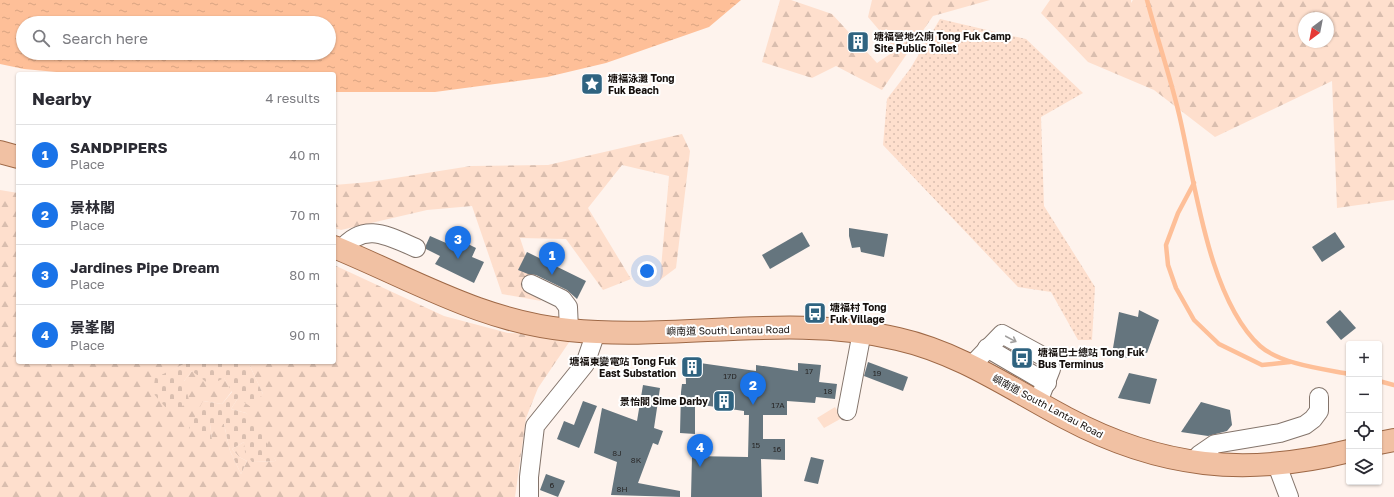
<!DOCTYPE html>
<meta charset="utf-8">
<style>
body{margin:0;font-family:"Golos Text","Noto Sans TC",sans-serif;background:#f7f7f7;color:#2b2b33}
.controls{position:absolute;right:12px;bottom:12px;display:grid;overflow:hidden;border-radius:4px;box-shadow:0 1px 3px #0004}
.controls button{width:36px;height:36px;display:grid;place-items:center;padding:0;border:0;border-bottom:1px solid #e1e1e2;background:#fff;color:#2b2b33;font:20px sans-serif}
.compass{position:absolute;left:1298px;top:12px;width:36px;height:36px;border-radius:50%;background:#fff;box-shadow:0 1px 3px #0004;rotate:212deg}
.you{position:absolute;left:647px;top:271px;width:14px;height:14px;margin:-10px;border:3px solid #fff;border-radius:50%;background:#1a73e8;box-shadow:0 0 0 6px #1a73e833}
.badge{display:grid;place-items:center;width:26px;height:26px;border-radius:50%;background:#1a73e8;color:#fff;font-size:13px;font-weight:700}
.pin{position:absolute;translate:-50% -33px;filter:drop-shadow(0 1px 2px #0008)}
.pin::after{content:'';position:absolute;top:21px;width:14px;height:12px;background:inherit;clip-path:polygon(0 0,100% 0,50% 100%)}
.list{margin:0;padding:0;list-style:none}
h2{display:flex;justify-content:space-between;align-items:center;height:52px;margin:0;padding:0 16px;font-size:17px}
h2 small{font-size:13px;font-weight:400;color:#7c7c81}
.list li{display:grid;grid-template-columns:26px 1fr auto;gap:12px;align-items:center;box-sizing:border-box;height:60px;padding:0 16px;border-top:1px solid #e1e1e2}
.list b{display:block;font-size:15px;white-space:nowrap}
.list p{margin:0;font-size:13px;white-space:nowrap;color:#7c7c81}
.list em{font-size:13px;font-style:normal;color:#7c7c81}
.icon{flex:none;width:22px;height:22px;fill:none;stroke:currentColor;stroke-width:2;stroke-linecap:round;stroke-linejoin:round}
.map{position:relative;flex:none;width:1394px;height:497px;overflow:hidden}
.search{position:absolute;background:#fff;box-shadow:0 1px 3px #0004;left:16px;top:16px;width:320px;height:44px;display:flex;align-items:center;gap:10px;box-sizing:border-box;padding:0 14px;border-radius:22px;color:#7c7c81;font-size:15px}
.panel{position:absolute;background:#fff;box-shadow:0 1px 3px #0004;left:16px;top:72px;width:320px;height:292px;border-radius:4px}
.map>svg:first-child{display:block}
.grass{fill:url(#grass-dots)}
.forest{fill:url(#forest-firs);fill-rule:evenodd}
.cemetery{fill:url(#cemetery-stones)}
.park{fill:#fedfcd}
.water{fill:url(#water-ripples);fill-rule:evenodd}
.lines{fill:none;stroke-linecap:round;stroke-linejoin:round}
.stream{stroke:#febf98;stroke-width:4.5}
.building{fill:#65757e}
.minor-casing{stroke:#83746b;stroke-width:20}
.major-casing{stroke:#9e6846;stroke-width:24}
.minor{stroke:#fff;stroke-width:18}
.major{stroke:#f1c1a3;stroke-width:22}
.oneway{stroke:#a19f9e}
.labels{text-anchor:middle;stroke-width:4;stroke-linejoin:round;paint-order:stroke}
.number-label{font-size:8px;fill:#292828}
.poi-label{font-size:10px;font-weight:bold;fill:#150f0c;stroke:#fff;text-anchor:start}
.street-label{font-size:10px;fill:#150f0c;stroke:#fff}
</style>
<div class="map">
<svg width="1394" height="497" viewBox="0 0 1394 497">
<defs>
<pattern id="grass-dots" width="8" height="8" patternUnits="userSpaceOnUse"><rect width="8" height="8" fill="#fedfcd"/><path d="M2 2h.1M6 6h.1" fill="none" stroke="#d9beaf" stroke-width="1.8" stroke-linecap="round"/></pattern>
<pattern id="forest-firs" width="22" height="20" patternUnits="userSpaceOnUse"><rect width="22" height="20" fill="#fedfcd"/><path d="M5 1l3.5 6h-7zM16 11l3.5 6h-7z" fill="#d9beaf"/></pattern>
<pattern id="cemetery-stones" width="16" height="16" patternUnits="userSpaceOnUse"><rect width="16" height="16" fill="#fedfcd"/><path d="M2 7V4a2 2 0 0 1 4 0v3zM10 15v-3a2 2 0 0 1 4 0v3z" fill="#d9beaf"/></pattern>
<pattern id="water-ripples" width="26" height="14" patternUnits="userSpaceOnUse"><rect width="26" height="14" fill="#febf98"/><path d="M2 4q2-2 4 0t4 0M15 11q2-2 4 0t4 0" fill="none" stroke="#d9a382"/></pattern>
</defs>
<rect width="100%" height="100%" fill="#fef3ed"/>
<!-- grass -->
<polygon class="grass" points="940,19 1026,39 1083,93 1041,117 1044,206 1095,287 1092,340 1078,340 1051,292 1018,287 883,145 887,99 910,69"/>
<!-- forest -->
<g class="forest">
<polygon points="780,0 791,0 832,14 877,63 896,50 868,17 872,0 990,0 933,16 882,90 836,66 812,78 762,62"/>
<path d="M1050,0H1131V3L1133,0H1394V200L1337,208L1332,81L1215,137L1154,90L1088,62L1041,13ZM1304,18H1328V42H1304Z"/>
<polygon points="682,134 690,151 676,268 660,280 669,176 622,165 588,208 631,279 603,290 566,239 520,238 541,301 502,294 472,206 427,210 341,230 334,228 334,185 370,182 471,166 548,165"/>
<polygon points="0,190 18,193 18,362 188,362 155,379 184,381 192,371 224,378 232,391 222,404 203,401 212,440 210,424 224,424 230,451 241,474 247,461 239,457 232,449 244,442 252,462 276,461 246,413 231,409 238,398 263,394 248,362 334,362 334,265 444,316 508,333 574,335 538,388 526,418 515,497 0,497"/>
</g>
<!-- cemetery -->
<polygon class="cemetery" points="188,362 248,362 263,394 251,407 238,398 231,409 246,413 258,426 276,461 252,462 245,452 244,442 232,449 239,457 247,461 241,474 230,451 224,424 210,424 212,440 206,440 189,428 203,401 222,404 232,392 224,378 210,385 192,371 184,381 190,404 167,409 153,393 155,378"/>
<!-- park -->
<polygon class="park" points="835,407 842,418 824,428 817,418"/>
<!-- water -->
<path class="water" d="M0,0H741L709,27L606,63L547,77L435,92H334V74H78L24,69L0,64ZM23,23H329V53H23Z"/>
<g class="lines">
<!-- stream -->
<g class="stream">
<path d="M1147,0C1157,38 1170,76 1179,114C1195,181 1208,298 1260,346C1280,364 1323,369 1349,374"/>
<polyline points="1194,183 1178,213 1166,245 1168,265 1176,288 1194,320 1219,344 1262,365 1290,362"/>
<polyline points="1379,381 1394,385"/>
</g>
</g>
<!-- building -->
<g class="building">
<polygon points="849,228 888,234 884,257 861,252 860,247 852,248 849,236"/>
<polygon points="802,232 810,246 770,269 762,255"/>
<polygon points="1335,232 1345,247 1322,262 1312,247"/>
<polygon points="430,236 453,246 456,238 476,248 472,257 484,262 474,283 435,264 440,256 426,249 426,245"/>
<polygon points="527,252 586,281 577,299 567,290 536,275 528,274 518,270"/>
<polygon points="1139,310 1159,320 1147,353 1129,347 1127,358 1112,354 1119,312 1138,317"/>
<polygon points="1340,310 1356,328 1341,340 1326,322"/>
<polygon points="685,357 700,358 700,363 756,371 756,365 798,371 798,363 821,365 819,382 837,384 835,399 816,397 815,403 787,401 787,415 763,415 763,439 785,439 785,460 761,459 762,497 691,497 692,456 748,457 749,415 744,415 744,411 695,404 695,434 680,433 681,392 682,384 686,384"/>
<polygon points="868,362 908,377 903,391 864,376"/>
<polygon points="1129,373 1157,379 1150,404 1118,398"/>
<polygon points="643,385 660,388 654,428 663,431 658,445 653,443 638,483 680,491 680,497 611,495 617,462 594,453 602,408 637,421"/>
<polygon points="583,401 597,406 579,448 557,439 564,421 574,425"/>
<polygon points="1201,402 1230,410 1232,425 1227,431 1208,436 1181,432"/>
<polygon points="811,457 824,460 818,484 804,481"/>
<polygon points="546,474 565,481 558,497 540,490"/>
</g>
<g class="lines">
<!-- minor casing -->
<g class="minor-casing">
<g id="minor">
<path d="M341,250C364,221 388,236 416,248"/>
<polyline points="531,284 562,299 568,307 569,330"/>
<polyline points="987,348 1047,383"/>
<polyline points="972,365 1002,334 1048,359 1051,369 1038,402"/>
<polyline points="847,411 862,332"/>
<polyline points="1198,463 1199,455 1215,444 1280,433 1305,425 1313,419 1319,411 1319,397"/>
<polyline points="1277,465 1289,497"/>
<polyline points="529,497 529,477 535,426 585,364 596,332"/>
</g>
</g>
<!-- major casing -->
<g class="major-casing">
<g id="major">
<polyline points="0,152 18,157"/>
<path d="M334,247C412,279 483,322 569,330C678,341 790,313 898,339C960,353 1011,389 1066,418C1160,468 1246,477 1349,451"/>
<polyline points="1379,443 1394,440"/>
</g>
</g>
<!-- minor -->
<use href="#minor" class="minor"/>
<!-- major -->
<use href="#major" class="major"/>
</g>
<!-- one-way arrows -->
<defs><path id="oneway-shaft" d="M-6 0H5M1.5-3L5.5 0L1.5 3" fill="none" stroke-width="1.6" stroke-linecap="round" stroke-linejoin="round"/></defs>
<use class="oneway" href="#oneway-shaft" transform="translate(1011 339) rotate(28)"/>
<!-- icons -->
<defs>
<g id="building-square" transform="scale(1.15)"><rect x="-9" y="-9" width="18" height="18" rx="4" fill="#2f6380" stroke="#fff"/><path d="M-4-6H4V6H1V3H-1V6H-4ZM-2.5-4.3h1.7v1.8h-1.7ZM.8-4.3h1.7v1.8H.8ZM-2.5-1h1.7V.8h-1.7ZM.8-1h1.7V.8H.8Z" fill="#fff"/></g>
<g id="sight-square" transform="scale(1.15)"><rect x="-9" y="-9" width="18" height="18" rx="4" fill="#2f6380" stroke="#fff"/><path d="M0-6L1.8-2.2L6-1.7L2.9 1.2L3.7 5.4L0 3.3L-3.7 5.4L-2.9 1.2L-6-1.7L-1.8-2.2Z" fill="#fff"/></g>
<g id="bus-square" transform="scale(1.15)"><rect x="-9" y="-9" width="18" height="18" rx="4" fill="#2f6380" stroke="#fff"/><path d="M-5-6H5V4H4V6H2V4H-2V6H-4V4H-5ZM-3.5-4V0h7V-4ZM-3.5 1.2v1.5H-2V1.2ZM2 1.2v1.5H3.5V1.2Z" fill="#fff"/></g>
</defs>
<g fill-rule="evenodd">
<use href="#building-square" x="858" y="42"/>
<use href="#sight-square" x="592" y="84"/>
<use href="#bus-square" x="815" y="313"/>
<use href="#bus-square" x="1022" y="358"/>
<use href="#building-square" x="692" y="367"/>
<use href="#building-square" x="724" y="401"/>
</g>
<g class="labels">
<!-- number labels -->
<g class="number-label">
<text x="809" y="374">17</text>
<text x="877" y="376">19</text>
<text x="730" y="379">17D</text>
<text x="828" y="394">18</text>
<text x="778" y="408">17A</text>
<text x="756" y="448">15</text>
<text x="777" y="452">16</text>
<text x="617" y="456">8J</text>
<text x="636" y="463">8K</text>
<text x="552" y="488">6</text>
<text x="622" y="492">8H</text>
</g>
<!-- poi labels -->
<g class="poi-label">
<text x="874" y="40">塘福營地公廁 Tong Fuk Camp<tspan x="874" dy="12">Site Public Toilet</tspan></text>
<text x="608" y="82">塘褔泳灘 Tong<tspan x="608" dy="12">Fuk Beach</tspan></text>
<text x="830" y="311">塘福村 Tong<tspan x="830" dy="12">Fuk Village</tspan></text>
<text x="1038" y="356">塘福巴士總站 Tong Fuk<tspan x="1038" dy="12">Bus Terminus</tspan></text>
<text x="676" y="365" text-anchor="end">塘福東變電站 Tong Fuk<tspan x="676" dy="12">East Substation</tspan></text>
<text x="708" y="405" text-anchor="end">景怡閣 Sime Darby</text>
</g>
<!-- street labels -->
<g class="street-label">
<text transform="translate(728 330) rotate(-1)" y="4">嶼南道 South Lantau Road</text>
<text transform="translate(1048 406) rotate(28)" y="4">嶼南道 South Lantau Road</text>
</g>
</g>
</svg>
<div class="controls">
<button>+</button>
<button>−</button>
<button><svg class="icon" aria-label="locate" viewBox="0 0 24 24"><circle cx="12" cy="12" r="6"/><path d="M12 2v4M12 18v4M2 12h4M18 12h4"/></svg></button>
<button><svg class="icon" aria-label="layers" viewBox="0 0 24 24"><path d="M12 4l9 5-9 5-9-5zM3 14l9 5 9-5"/></svg></button>
</div>
<svg class="compass" viewBox="-18 -18 36 36"><path d="M0-13l5 13h-10z" fill="#e53935"/><path d="M0 13l5-13h-10z" fill="#7c7c81"/></svg>
<div class="you"></div>
<div class="pin badge" style="left:552px;top:275px">1</div>
<div class="pin badge" style="left:753px;top:405px">2</div>
<div class="pin badge" style="left:458px;top:259px">3</div>
<div class="pin badge" style="left:700px;top:467px">4</div>
<div class="search"><svg class="icon" aria-label="search" viewBox="0 0 24 24"><circle cx="10" cy="10" r="6"/><path d="M15 15l6 6"/></svg>Search here</div>
<section class="panel">
<h2>Nearby<small>4 results</small></h2>
<ul class="list">
<li><span class="badge">1</span><div><b>SANDPIPERS</b><p>Place</p></div><em>40 m</em></li>
<li><span class="badge">2</span><div><b>景林閣</b><p>Place</p></div><em>70 m</em></li>
<li><span class="badge">3</span><div><b>Jardines Pipe Dream</b><p>Place</p></div><em>80 m</em></li>
<li><span class="badge">4</span><div><b>景峯閣</b><p>Place</p></div><em>90 m</em></li>
</ul>
</section>
</div>
